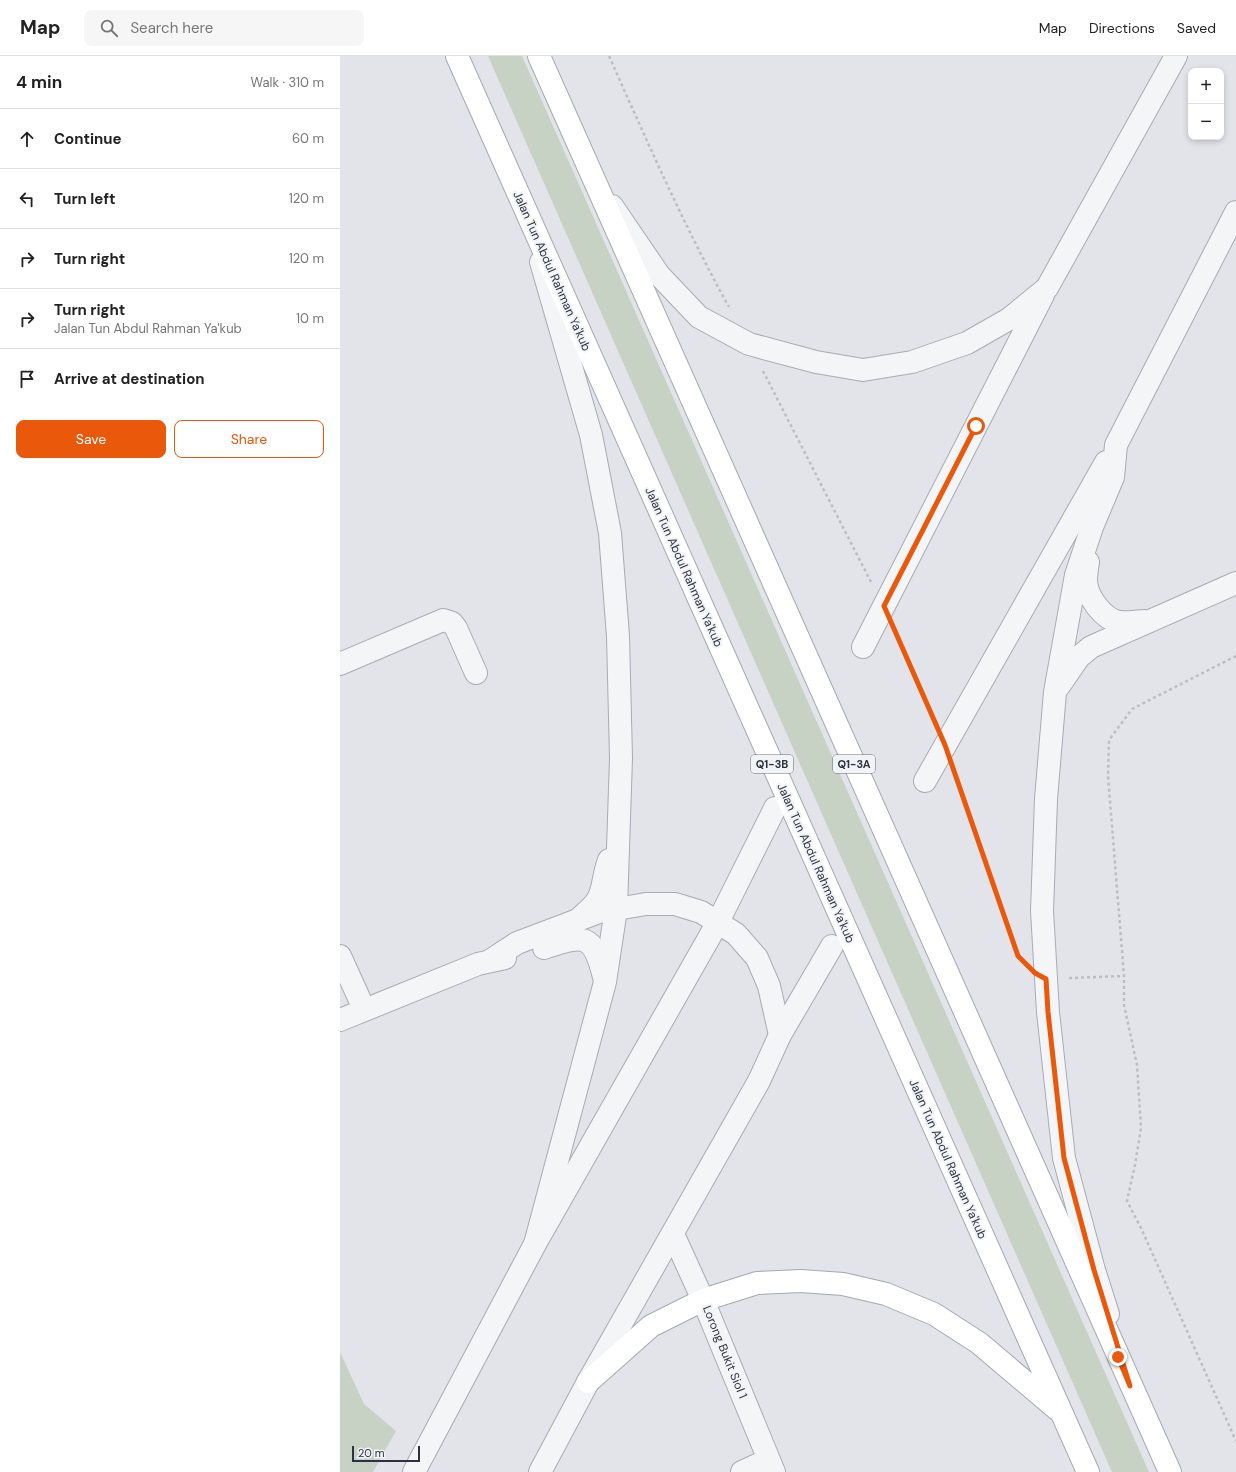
<!DOCTYPE html>
<meta charset="utf-8">
<style>
body{margin:0;font-family:"DM Sans",sans-serif;background:#f6f6f6;color:#222}
.controls{position:absolute;right:12px;top:12px;display:grid;overflow:hidden;border-radius:8px;box-shadow:0 2px 6px #0003}
.controls button{width:36px;height:36px;display:grid;place-items:center;padding:0;border:0;border-bottom:1px solid #e0e0e0;background:#fff;color:#222;font:20px sans-serif}
.scale{position:absolute;left:12px;bottom:10px;width:68px;box-sizing:border-box;padding-left:4px;border:2px solid #2c323f;border-top:0;font-size:11px;line-height:14px;white-space:nowrap;color:#2c323f;-webkit-text-stroke:3px #f1f3f6;paint-order:stroke}
.stop{position:absolute;width:12px;height:12px;margin:-9px;border:3px solid #ea580c;border-radius:50%;background:#fff}
.stop.end{background:#ea580c;border-color:#fff;box-shadow:0 1px 4px #0008}
.list{margin:0;padding:0;list-style:none}
h2{display:flex;justify-content:space-between;align-items:center;height:52px;margin:0;padding:0 16px;font-size:17px}
h2 small{font-size:13px;font-weight:400;color:#767676}
.list li{display:grid;grid-template-columns:26px 1fr auto;gap:12px;align-items:center;box-sizing:border-box;height:60px;padding:0 16px;border-top:1px solid #e0e0e0}
.list b{display:block;font-size:15px;white-space:nowrap}
.list p{margin:0;font-size:13px;white-space:nowrap;color:#767676}
.list em{font-size:13px;font-style:normal;color:#767676}
.actions{display:flex;gap:8px;padding:12px 16px}
.actions a{flex:1;padding:9px 0;border:1px solid #ea580c;border-radius:8px;text-align:center;font-size:14px;color:#ea580c}
.actions .main{background:#ea580c;color:#fff}
.icon{flex:none;width:22px;height:22px;fill:none;stroke:currentColor;stroke-width:2;stroke-linecap:round;stroke-linejoin:round}
.map{position:relative;flex:none;width:896px;height:1416px;overflow:hidden}
header{display:flex;align-items:center;gap:24px;box-sizing:border-box;height:56px;padding:0 20px;background:#fff;border-bottom:1px solid #e0e0e0}
header strong{font-size:19px}
nav{display:flex;gap:22px;margin-inline-start:auto;font-size:14px}
.search{width:280px;height:36px;background:#f6f6f6;display:flex;align-items:center;gap:10px;box-sizing:border-box;padding:0 14px;border-radius:8px;color:#767676;font-size:15px}
main{display:flex}
aside{flex:1;background:#fff}
.map>svg:first-child{display:block}
.green{fill:#c7d2c4}
.lines{fill:none;stroke-linecap:round;stroke-linejoin:round}
.minor-casing{stroke:#a8abb3;stroke-width:24}
.major-casing{stroke:#a3a8b3;stroke-width:24}
.path{stroke:#bcbec3;stroke-width:2.5;stroke-dasharray:3 3;stroke-linecap:butt}
.minor{stroke:#f4f5f7;stroke-width:22}
.major{stroke:#fff;stroke-width:22}
.route{stroke:#ea580c;stroke-width:5}
.labels{text-anchor:middle;stroke-width:4;stroke-linejoin:round;paint-order:stroke}
.shield{fill:#f1f3f6;stroke:#676c76;stroke-width:1}
.shield-label{font-size:11px;font-weight:bold;fill:#2c323f}
.street-label{font-size:12px;fill:#2c323f;stroke:#f1f3f6}
</style>
<header>
<strong>Map</strong>
<div class="search"><svg class="icon" aria-label="search" viewBox="0 0 24 24"><circle cx="10" cy="10" r="6"/><path d="M15 15l6 6"/></svg>Search here</div>
<nav><a>Map</a><a>Directions</a><a>Saved</a></nav>
</header>
<main>
<aside>
<h2>4 min<small>Walk · 310 m</small></h2>
<ul class="list">
<li><svg class="icon" aria-label="ahead" viewBox="0 0 24 24"><path d="M12 20V5M6 11l6-6 6 6"/></svg><div><b>Continue</b></div><em>60 m</em></li>
<li><svg class="icon" aria-label="left" viewBox="0 0 24 24"><path d="M17 20v-9H6M10 6l-5 5 5 5"/></svg><div><b>Turn left</b></div><em>120 m</em></li>
<li><svg class="icon" aria-label="right" viewBox="0 0 24 24"><path d="M7 20v-9h11M14 6l5 5-5 5"/></svg><div><b>Turn right</b></div><em>120 m</em></li>
<li><svg class="icon" aria-label="right" viewBox="0 0 24 24"><path d="M7 20v-9h11M14 6l5 5-5 5"/></svg><div><b>Turn right</b><p>Jalan Tun Abdul Rahman Ya'kub</p></div><em>10 m</em></li>
<li><svg class="icon" aria-label="arrive" viewBox="0 0 24 24"><path d="M6 21V4h12l-3 4 3 4H6"/></svg><div><b>Arrive at destination</b></div></li>
</ul>
<div class="actions"><a class="main">Save</a><a>Share</a></div>
</aside>
<div class="map">
<svg width="896" height="1416" viewBox="0 0 896 1416">
<rect width="100%" height="100%" fill="#e2e4e9"/>
<!-- green -->
<g class="green">
<polygon points="148,0 182,0 809,1416 772,1416"/>
<polygon points="0,1296 24,1348 56,1375 33,1416 0,1416"/>
</g>
<g class="lines">
<!-- minor casing -->
<g class="minor-casing">
<g id="minor">
<polyline points="272,150 319,219 359,261 409,288 476,306 523,314 572,306 627,287 669,263 707,232 836,0"/>
<path d="M748,506C747,512 746,519 746,525C747,541 763,563 779,566C787,567 797,565 804,565"/>
<polyline points="523,591 703,239"/>
<polyline points="0,608 103,564 112,567 116,572 136,617"/>
<polyline points="719,630 739,601 751,591 896,527"/>
<polyline points="585,725 766,406"/>
<path d="M239,863C246,856 255,850 259,841C264,830 264,816 269,804"/>
<path d="M204,892C244,878 253,877 264,921"/>
<polyline points="0,900 24,953"/>
<polyline points="151,904 177,887 259,856 306,848 335,848 361,856 396,878 417,902 429,930 440,979"/>
<polyline points="0,964 138,908 165,902"/>
<polyline points="333,1178 363,1244 434,1416"/>
<polyline points="195,1188 265,926 276,853 281,702 278,580 270,477 251,379 201,206"/>
<polyline points="768,1258 754,1214 724,1102 708,956 702,855 706,743 715,636 736,519 752,471 773,421 776,389 896,156"/>
<polyline points="74,1416 195,1188 378,866 435,752"/>
<polyline points="200,1416 248,1326 419,1025 440,979 492,890"/>
<polyline points="402,1416 428,1404"/>
</g>
</g>
<!-- major casing -->
<g class="major-casing">
<g id="major">
<polyline points="117,0 748,1416"/>
<polyline points="199,0 830,1416"/>
<polyline points="248,1326 311,1270 363,1244 417,1227 461,1225 503,1228 546,1238 594,1258 639,1287 717,1353"/>
</g>
</g>
<!-- path -->
<g class="path">
<path d="M269,0C307,85 344,170 389,251"/>
<polyline points="423,315 531,526"/>
<polyline points="556,578 593,663"/>
<polyline points="896,600 792,653 769,684 768,720 784,920 784,949 797,1009 801,1072 795,1109 787,1145 801,1172 896,1385"/>
<polyline points="615,718 678,900 682,905"/>
<polyline points="729,922 784,920"/>
</g>
<!-- minor -->
<use href="#minor" class="minor"/>
<!-- major -->
<use href="#major" class="major"/>
</g>
<g class="lines">
<!-- route -->
<polyline class="route" points="636,370 544,550 605,689 678,900 695,917 706,923 708,956 724,1102 754,1214 790,1330 778,1301"/>
</g>
<g class="labels">
<!-- shield labels -->
<g class="shield">
<rect x="411" y="699" width="42" height="18" rx="3"/>
<rect x="493" y="699" width="42" height="18" rx="3"/>
</g>
<g class="shield-label">
<text x="432" y="712">Q1-3B</text>
<text x="514" y="712">Q1-3A</text>
</g>
<!-- street labels -->
<g class="street-label">
<text transform="translate(212 215) rotate(66)" y="4">Jalan Tun Abdul Rahman Ya'kub</text>
<text transform="translate(344 511) rotate(66)" y="4">Jalan Tun Abdul Rahman Ya'kub</text>
<text transform="translate(476 807) rotate(66)" y="4">Jalan Tun Abdul Rahman Ya'kub</text>
<text transform="translate(608 1103) rotate(66)" y="4">Jalan Tun Abdul Rahman Ya'kub</text>
<text transform="translate(385 1296) rotate(68)" y="4">Lorong Bukit Siol 1</text>
</g>
</g>
</svg>
<div class="controls">
<button>+</button>
<button>−</button>
</div>
<div class="scale">20 m</div>
<div class="stop" style="left:636px;top:370px"></div>
<div class="stop end" style="left:778px;top:1301px"></div>
</div>
</main>
